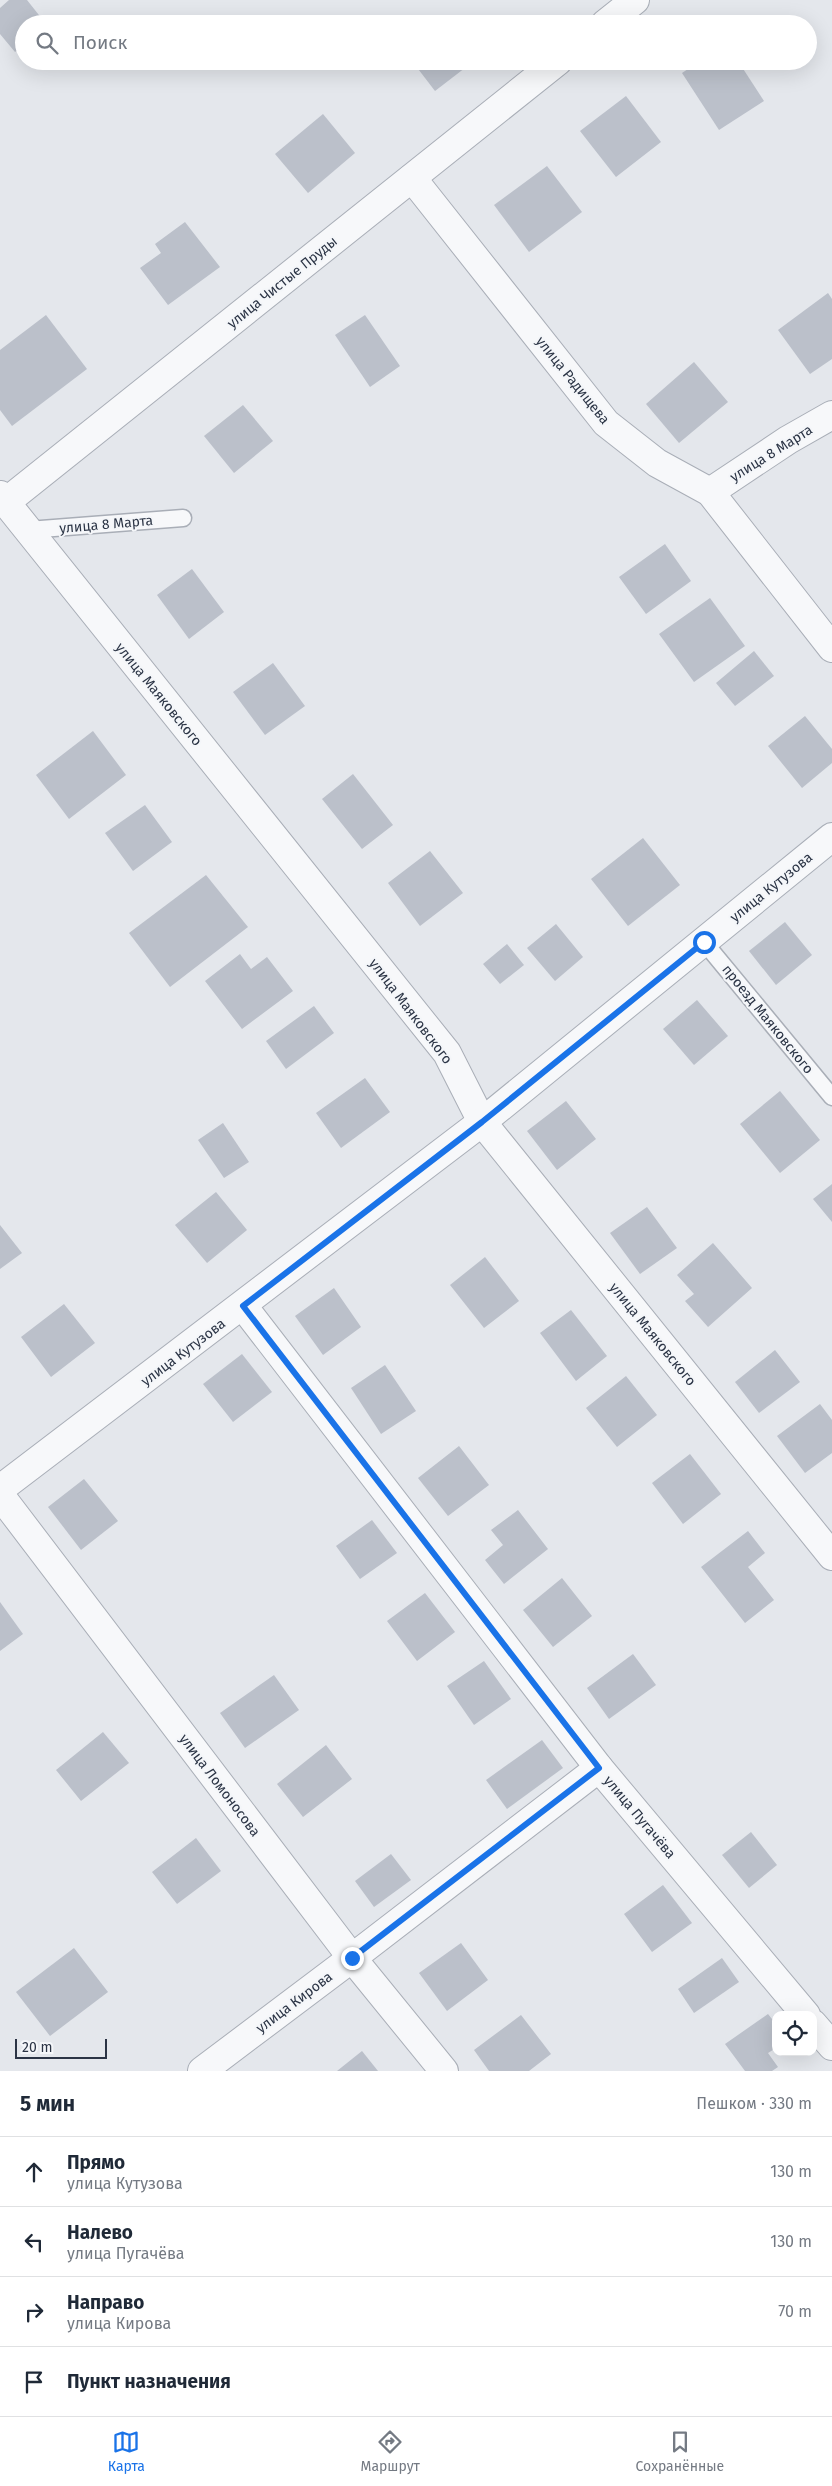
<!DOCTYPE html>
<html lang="ru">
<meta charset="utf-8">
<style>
body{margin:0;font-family:"Fira Sans",sans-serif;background:#f2f2f3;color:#1f2937}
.controls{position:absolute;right:15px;bottom:15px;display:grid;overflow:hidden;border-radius:10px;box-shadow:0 5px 20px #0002}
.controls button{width:45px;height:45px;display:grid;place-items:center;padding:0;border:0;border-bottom:1px solid #e0e1e3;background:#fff;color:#1f2937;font:25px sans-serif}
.scale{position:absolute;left:15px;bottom:12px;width:92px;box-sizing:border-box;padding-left:5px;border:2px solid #2b3445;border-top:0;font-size:14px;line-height:18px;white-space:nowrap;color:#2b3445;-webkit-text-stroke:4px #f4f6f9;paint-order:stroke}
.stop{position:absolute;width:15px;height:15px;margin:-11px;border:4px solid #1a73e8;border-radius:50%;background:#fff}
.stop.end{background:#1a73e8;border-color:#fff;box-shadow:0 1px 5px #0008}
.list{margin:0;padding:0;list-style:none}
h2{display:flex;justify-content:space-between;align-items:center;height:65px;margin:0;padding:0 20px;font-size:21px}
h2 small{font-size:16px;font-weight:400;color:#747a83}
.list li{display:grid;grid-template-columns:32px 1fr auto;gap:15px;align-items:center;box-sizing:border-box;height:70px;padding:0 20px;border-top:1px solid #e0e1e3}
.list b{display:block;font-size:19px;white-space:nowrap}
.list p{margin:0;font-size:16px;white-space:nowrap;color:#747a83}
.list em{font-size:16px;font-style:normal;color:#747a83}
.icon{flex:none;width:28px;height:28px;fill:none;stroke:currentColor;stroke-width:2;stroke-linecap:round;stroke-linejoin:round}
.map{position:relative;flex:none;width:832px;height:2071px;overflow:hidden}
.search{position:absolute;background:#fff;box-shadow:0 5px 20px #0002;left:15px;right:15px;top:15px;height:55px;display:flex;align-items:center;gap:12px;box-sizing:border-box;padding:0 18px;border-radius:28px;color:#747a83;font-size:19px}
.sheet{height:345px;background:#fff}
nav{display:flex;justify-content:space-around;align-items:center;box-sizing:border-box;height:70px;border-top:1px solid #e0e1e3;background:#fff;font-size:14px;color:#747a83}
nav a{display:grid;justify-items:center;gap:2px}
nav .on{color:#1a73e8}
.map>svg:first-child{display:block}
.building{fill:#bbc0ca}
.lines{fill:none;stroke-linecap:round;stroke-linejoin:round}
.lane-casing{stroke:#a9aeb7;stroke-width:19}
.street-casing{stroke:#a9aeb7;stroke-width:30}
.lane{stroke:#f7f8fa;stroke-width:16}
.street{stroke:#f7f8fa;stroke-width:28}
.route{stroke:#1a73e8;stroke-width:6}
.labels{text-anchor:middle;stroke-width:4;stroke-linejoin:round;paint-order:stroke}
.street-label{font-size:14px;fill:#2b3445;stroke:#f4f6f9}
</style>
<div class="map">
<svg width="832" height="2071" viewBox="0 0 832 2071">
<rect width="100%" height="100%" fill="#e4e7ec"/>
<!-- building -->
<g class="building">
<polygon points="9,0 27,0 46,24 24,24 24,45 15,52 0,34 0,8"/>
<polygon points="412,61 474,61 435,91"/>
<polygon points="700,61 738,61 764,101 719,130 682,73"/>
<polygon points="626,96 661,142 616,177 580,131"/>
<polygon points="323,114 355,153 308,193 275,154"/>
<polygon points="547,166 582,212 529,252 494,205"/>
<polygon points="185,222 220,267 168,305 140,268 161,253 155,244"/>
<polygon points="828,293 832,299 832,359 810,374 778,330"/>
<polygon points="46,315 87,369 12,426 0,410 0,350"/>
<polygon points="365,315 400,366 370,387 335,335"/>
<polygon points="694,362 728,402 679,443 646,404"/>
<polygon points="243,405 273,441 234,473 204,436"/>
<polygon points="665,544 691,581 646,614 619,577"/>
<polygon points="192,569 224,612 189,639 157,595"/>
<polygon points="710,598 745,646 694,682 659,634"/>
<polygon points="754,651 774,676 735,706 716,683"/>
<polygon points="273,663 305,706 265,735 233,692"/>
<polygon points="805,716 832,749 832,763 802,788 768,746"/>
<polygon points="93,731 126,775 69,819 36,775"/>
<polygon points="353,774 393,825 362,849 322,799"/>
<polygon points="145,805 172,842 133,871 105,833"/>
<polygon points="643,838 680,885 628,926 591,879"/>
<polygon points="430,851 463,893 420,926 388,883"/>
<polygon points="206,875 248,927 170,987 129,933"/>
<polygon points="785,922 812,955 776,985 749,951"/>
<polygon points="556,924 583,957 555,981 527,948"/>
<polygon points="507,944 524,965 500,984 483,964"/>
<polygon points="240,954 251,969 267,957 293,991 242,1029 205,981"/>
<polygon points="697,1000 728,1036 694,1065 663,1029"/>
<polygon points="314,1006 334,1033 286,1069 266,1041"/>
<polygon points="365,1078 390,1112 341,1148 316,1113"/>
<polygon points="780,1091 820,1140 780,1173 740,1124"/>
<polygon points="566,1101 596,1139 557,1170 527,1131"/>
<polygon points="223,1123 249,1162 224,1178 198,1140"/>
<polygon points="832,1184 832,1222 813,1199"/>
<polygon points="216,1192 247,1230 207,1263 175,1225"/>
<polygon points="647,1207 677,1248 640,1274 610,1233"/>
<polygon points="0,1225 22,1253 0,1269"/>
<polygon points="713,1243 752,1288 708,1327 685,1301 694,1294 677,1275"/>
<polygon points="485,1257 519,1301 484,1328 450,1285"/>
<polygon points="334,1288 361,1327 323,1355 295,1316"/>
<polygon points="64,1304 95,1343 51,1377 21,1337"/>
<polygon points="571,1310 607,1356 576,1381 540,1333"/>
<polygon points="775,1350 800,1382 759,1413 735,1382"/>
<polygon points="242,1354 272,1392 233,1422 203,1384"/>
<polygon points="385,1365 416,1411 381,1434 351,1388"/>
<polygon points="626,1376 657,1415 617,1447 586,1408"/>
<polygon points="820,1404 832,1420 832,1453 805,1473 777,1436"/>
<polygon points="459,1446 489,1485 448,1516 418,1478"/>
<polygon points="690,1454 721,1494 683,1524 652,1483"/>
<polygon points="84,1479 118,1521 81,1550 48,1507"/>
<polygon points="518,1510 548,1549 504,1584 485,1560 503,1545 491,1530"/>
<polygon points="372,1520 397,1553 360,1579 336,1546"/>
<polygon points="748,1531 765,1553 748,1567 774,1600 745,1623 701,1567"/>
<polygon points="562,1578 592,1616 553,1647 523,1610"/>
<polygon points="425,1593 455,1632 417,1661 387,1621"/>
<polygon points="0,1602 23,1634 0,1651"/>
<polygon points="633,1654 656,1685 609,1719 587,1688"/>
<polygon points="484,1661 511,1699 474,1725 447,1686"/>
<polygon points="274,1675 299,1710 245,1748 220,1713"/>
<polygon points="103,1732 129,1763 81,1801 56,1770"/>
<polygon points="542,1740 563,1768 507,1809 486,1780"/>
<polygon points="326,1745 352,1779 303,1817 277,1784"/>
<polygon points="751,1832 777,1865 749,1888 722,1855"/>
<polygon points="196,1838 221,1871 177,1904 152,1872"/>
<polygon points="391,1854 411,1880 374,1907 355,1881"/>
<polygon points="663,1885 692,1923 652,1952 624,1914"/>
<polygon points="461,1943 488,1980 447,2011 419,1973"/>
<polygon points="74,1948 108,1992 50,2036 16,1992"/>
<polygon points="722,1958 739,1982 694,2013 678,1989"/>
<polygon points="768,2014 776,2024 776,2048 768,2053 778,2067 772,2071 745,2071 725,2044"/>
<polygon points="521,2015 551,2054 529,2071 489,2071 474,2050"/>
<polygon points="362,2051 378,2071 337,2071"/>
</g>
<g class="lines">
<!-- lane casing -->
<g class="lane-casing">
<g id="lane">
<polyline points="28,530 183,518"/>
<polyline points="704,942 832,1097"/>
</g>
</g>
<!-- street casing -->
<g class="street-casing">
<g id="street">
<polyline points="605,24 635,0"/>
<polyline points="412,178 606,423 657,463 710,492 832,648"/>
<polyline points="710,492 788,440 832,415"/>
<polyline points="0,495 447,1053 482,1122 832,1556"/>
<polyline points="6,502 558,61"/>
<polyline points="243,1306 599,1768 806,2015"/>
<polyline points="0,1489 482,1122 832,837"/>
<polyline points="0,1495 352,1958 444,2071"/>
<polyline points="813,2024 832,2046"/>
<polyline points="202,2071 352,1958 599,1768"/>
</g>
</g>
<!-- lane -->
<use href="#lane" class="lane"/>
<!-- street -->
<use href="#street" class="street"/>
</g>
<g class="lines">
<!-- route -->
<polyline class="route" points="352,1958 599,1768 243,1306 482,1122 704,942"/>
</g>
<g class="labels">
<!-- street labels -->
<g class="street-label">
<text transform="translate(282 282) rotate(-39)" y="5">улица Чистые Пруды</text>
<text transform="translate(573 380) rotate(51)" y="5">улица Радищева</text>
<text transform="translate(771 453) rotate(-32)" y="5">улица 8 Марта</text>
<text transform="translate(106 524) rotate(-5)" y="5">улица 8 Марта</text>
<text transform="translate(159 694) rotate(51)" y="5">улица Маяковского</text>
<text transform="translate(771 887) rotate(-39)" y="5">улица Кутузова</text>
<text transform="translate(411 1011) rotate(53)" y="5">улица Маяковского</text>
<text transform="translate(768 1019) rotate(51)" y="5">проезд Маяковского</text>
<text transform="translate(653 1334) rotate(51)" y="5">улица Маяковского</text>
<text transform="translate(183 1352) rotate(-37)" y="5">улица Кутузова</text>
<text transform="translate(220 1785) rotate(53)" y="5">улица Ломоносова</text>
<text transform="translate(640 1817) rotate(50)" y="5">улица Пугачёва</text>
<text transform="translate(294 2002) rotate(-37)" y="5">улица Кирова</text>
</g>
</g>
</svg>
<div class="controls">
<button><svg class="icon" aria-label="locate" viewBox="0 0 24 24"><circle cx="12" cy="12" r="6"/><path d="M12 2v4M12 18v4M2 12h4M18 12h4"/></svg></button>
</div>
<div class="scale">20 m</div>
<div class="stop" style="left:704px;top:942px"></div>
<div class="stop end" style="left:352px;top:1958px"></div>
<div class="search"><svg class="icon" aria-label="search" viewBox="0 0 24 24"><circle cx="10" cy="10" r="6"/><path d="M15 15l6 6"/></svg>Поиск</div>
</div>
<section class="sheet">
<h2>5 мин<small>Пешком · 330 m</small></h2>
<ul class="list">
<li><svg class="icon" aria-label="ahead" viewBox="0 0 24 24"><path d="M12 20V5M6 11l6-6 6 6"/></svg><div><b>Прямо</b><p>улица Кутузова</p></div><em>130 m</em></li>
<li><svg class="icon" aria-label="left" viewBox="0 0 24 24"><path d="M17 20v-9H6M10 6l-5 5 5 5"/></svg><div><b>Налево</b><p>улица Пугачёва</p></div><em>130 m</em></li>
<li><svg class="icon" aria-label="right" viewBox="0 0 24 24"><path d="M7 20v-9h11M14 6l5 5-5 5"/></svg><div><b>Направо</b><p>улица Кирова</p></div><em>70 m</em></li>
<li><svg class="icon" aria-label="arrive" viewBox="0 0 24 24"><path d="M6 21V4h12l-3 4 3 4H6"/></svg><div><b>Пункт назначения</b></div></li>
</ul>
</section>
<nav>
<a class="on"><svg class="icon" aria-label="map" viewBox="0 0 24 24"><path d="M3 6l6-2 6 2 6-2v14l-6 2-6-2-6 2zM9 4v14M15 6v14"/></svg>Карта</a>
<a><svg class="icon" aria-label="directions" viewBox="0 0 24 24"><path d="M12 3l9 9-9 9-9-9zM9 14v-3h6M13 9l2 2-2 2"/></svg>Маршрут</a>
<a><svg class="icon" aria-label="saved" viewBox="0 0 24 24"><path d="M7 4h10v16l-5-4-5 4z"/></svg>Сохранённые</a>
</nav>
